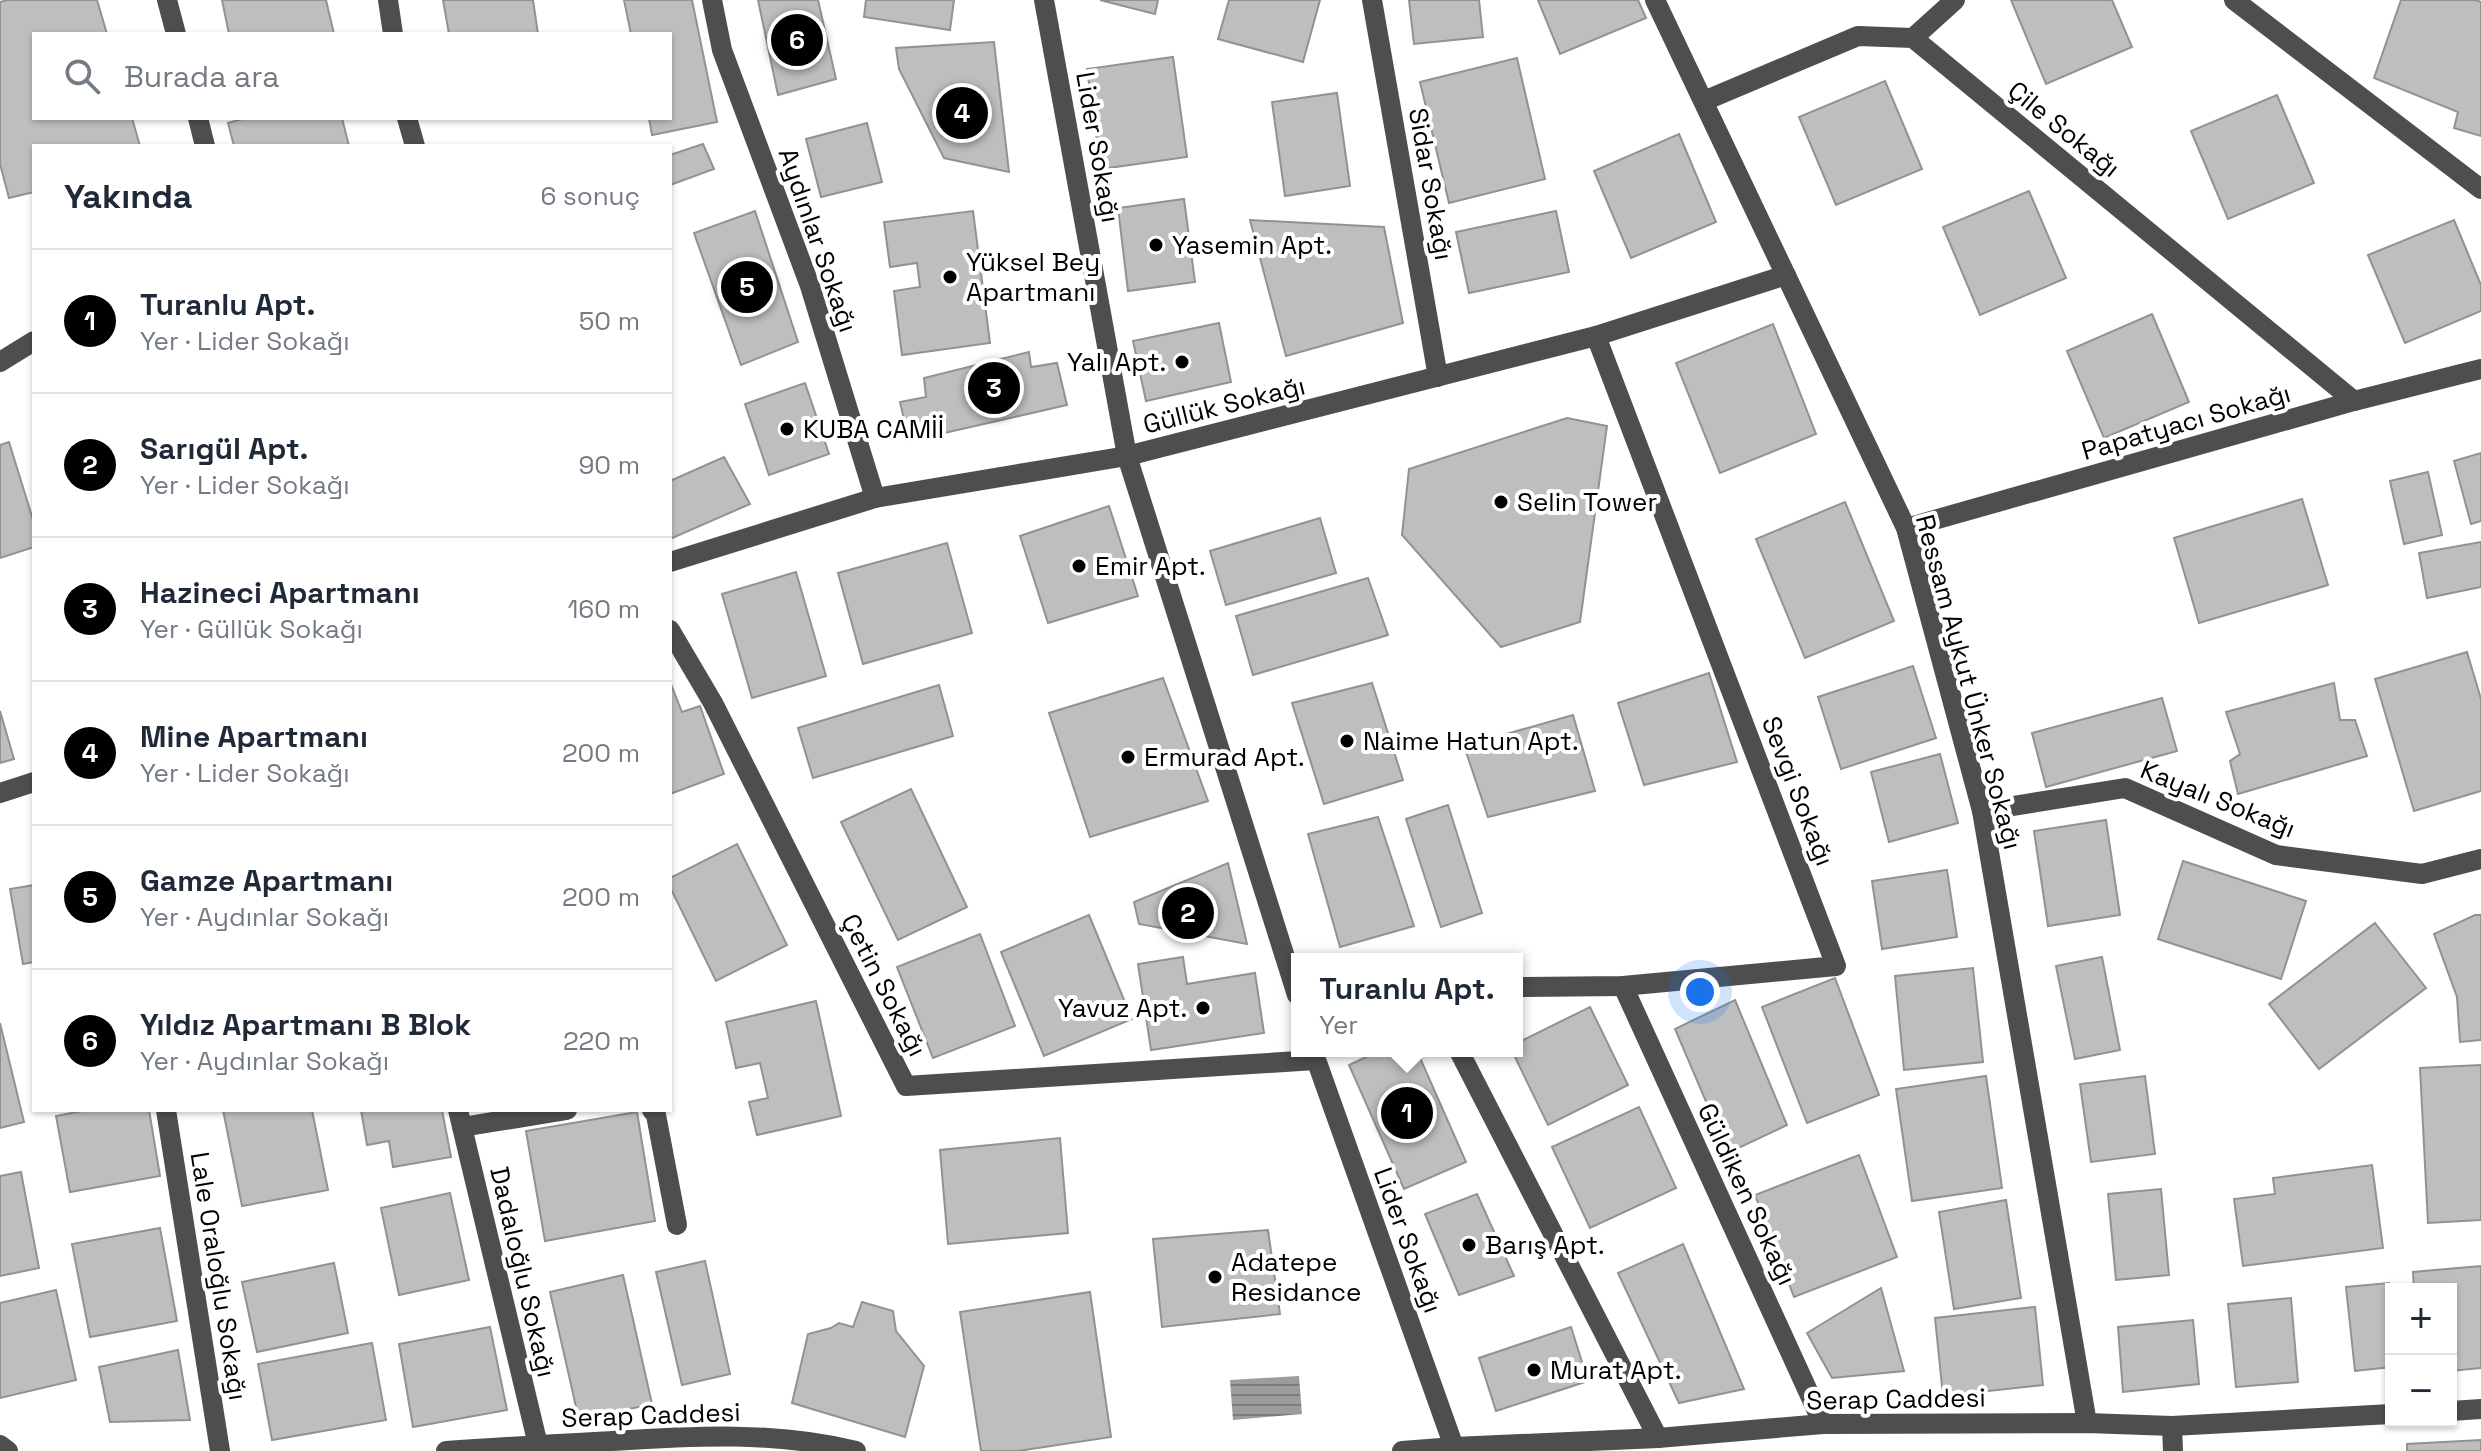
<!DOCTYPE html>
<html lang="tr">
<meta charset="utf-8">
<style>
body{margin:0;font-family:"Space Grotesk",sans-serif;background:#f2f2f3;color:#1f2937}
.controls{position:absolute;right:24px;bottom:24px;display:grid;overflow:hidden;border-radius:0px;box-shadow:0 2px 6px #0004}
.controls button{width:72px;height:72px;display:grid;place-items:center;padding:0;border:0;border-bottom:2px solid #e0e1e3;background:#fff;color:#1f2937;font:40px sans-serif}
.you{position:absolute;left:1700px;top:992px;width:28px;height:28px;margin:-20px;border:6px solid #fff;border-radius:50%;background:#1a73e8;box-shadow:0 0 0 12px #1a73e833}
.badge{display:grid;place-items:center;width:52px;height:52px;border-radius:50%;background:#000;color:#fff;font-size:26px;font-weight:700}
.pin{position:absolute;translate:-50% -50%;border:4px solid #fff;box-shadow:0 2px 8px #0006}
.popup{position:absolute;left:1291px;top:953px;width:232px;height:104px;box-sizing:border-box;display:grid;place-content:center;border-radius:0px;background:#fff;filter:drop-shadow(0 2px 6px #0005);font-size:26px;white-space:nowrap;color:#747a83}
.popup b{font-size:30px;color:#1f2937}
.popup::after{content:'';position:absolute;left:50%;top:100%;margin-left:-16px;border:16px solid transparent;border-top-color:#fff}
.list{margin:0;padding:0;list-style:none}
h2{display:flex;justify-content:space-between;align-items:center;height:104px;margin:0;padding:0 32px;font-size:34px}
h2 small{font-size:26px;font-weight:400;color:#747a83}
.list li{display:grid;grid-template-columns:52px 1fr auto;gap:24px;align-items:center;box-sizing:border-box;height:144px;padding:0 32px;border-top:2px solid #e0e1e3}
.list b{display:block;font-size:30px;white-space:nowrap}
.list p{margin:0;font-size:26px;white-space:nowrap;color:#747a83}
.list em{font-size:26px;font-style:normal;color:#747a83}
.icon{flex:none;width:44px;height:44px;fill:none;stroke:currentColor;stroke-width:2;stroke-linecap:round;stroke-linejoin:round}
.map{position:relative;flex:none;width:2481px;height:1451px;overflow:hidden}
.search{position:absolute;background:#fff;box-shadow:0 2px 6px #0004;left:32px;top:32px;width:640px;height:88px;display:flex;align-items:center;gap:20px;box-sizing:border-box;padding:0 28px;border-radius:0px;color:#747a83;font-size:30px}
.panel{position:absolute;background:#fff;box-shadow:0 2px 6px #0004;left:32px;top:144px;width:640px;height:968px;border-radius:0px}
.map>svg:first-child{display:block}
.water{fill:url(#water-rules)}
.building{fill:#bebebe;stroke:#929292;stroke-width:2}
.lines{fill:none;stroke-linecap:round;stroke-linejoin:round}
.minor{stroke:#4e4e4e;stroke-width:20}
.poi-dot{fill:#000;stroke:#fff;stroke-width:3}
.labels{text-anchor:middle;stroke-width:8;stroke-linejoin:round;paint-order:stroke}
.street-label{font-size:26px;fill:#000;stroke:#fff}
.poi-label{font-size:26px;fill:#000;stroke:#fff;text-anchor:start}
</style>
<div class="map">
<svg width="2481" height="1451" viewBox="0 0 2481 1451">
<defs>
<pattern id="water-rules" width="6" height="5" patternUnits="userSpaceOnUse" patternTransform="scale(2)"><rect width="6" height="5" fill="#9c9c9c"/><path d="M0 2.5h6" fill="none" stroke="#7d7d7d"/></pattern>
</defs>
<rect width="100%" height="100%" fill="#fff"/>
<!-- water -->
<polygon class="water" points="1299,1376 1302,1414 1233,1420 1230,1380"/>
<!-- building -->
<g class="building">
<polygon points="7,0 97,0 107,34 34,34 34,118 132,118 140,146 34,146 34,192 9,198 0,164 0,2"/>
<polygon points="222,0 326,0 334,34 229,34"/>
<polygon points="443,0 533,0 538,34 449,34"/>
<polygon points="624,0 692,0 717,122 652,135 649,118 670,118 670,34 631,34"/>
<polygon points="758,0 818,0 836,79 778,95"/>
<polygon points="866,0 954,0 950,30 864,17"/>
<polygon points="1100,0 1158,0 1155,14"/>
<polygon points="1229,0 1320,0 1303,62 1218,39"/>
<polygon points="1409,0 1479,0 1483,37 1414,44"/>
<polygon points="1538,0 1638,0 1646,18 1560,54"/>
<polygon points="2011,0 2112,0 2132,47 2046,84"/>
<polygon points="2401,0 2476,0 2481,2 2481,136 2454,128 2458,112 2374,78"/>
<polygon points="994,42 1009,172 944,158 899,69 896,48"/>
<polygon points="1173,57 1187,157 1101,169 1087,69"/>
<polygon points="1517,58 1545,179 1449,203 1420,82"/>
<polygon points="1885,81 1922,169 1836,205 1799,117"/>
<polygon points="1337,93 1350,186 1285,196 1272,102"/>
<polygon points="2277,95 2314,183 2228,219 2191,131"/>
<polygon points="246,118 342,118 349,146 234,146 228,123"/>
<polygon points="867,123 882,182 821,197 806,139"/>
<polygon points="1679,134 1716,222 1631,258 1594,171"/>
<polygon points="703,144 714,169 670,185 670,155"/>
<polygon points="2029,191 2066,278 1980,315 1943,227"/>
<polygon points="1184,199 1195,282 1128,291 1118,208"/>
<polygon points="755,211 798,342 741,365 694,233"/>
<polygon points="973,211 990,343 902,355 894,291 920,287 917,263 890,267 884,222"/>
<polygon points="1556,211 1569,272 1469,293 1456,232"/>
<polygon points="1250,220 1384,227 1403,323 1286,356"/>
<polygon points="2454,220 2481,285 2481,311 2405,343 2368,255"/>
<polygon points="2152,314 2189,402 2104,438 2067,351"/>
<polygon points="1219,323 1231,382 1146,401 1133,341"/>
<polygon points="1773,324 1816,434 1720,473 1676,363"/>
<polygon points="1029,352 1031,367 1057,363 1067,405 909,441 900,402 926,397 924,378"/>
<polygon points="805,383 829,454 769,475 745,404"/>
<polygon points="1567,418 1607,426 1580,622 1501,647 1402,535 1409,469"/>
<polygon points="9,442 34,523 34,547 0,558 0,445"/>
<polygon points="2481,453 2481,521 2471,524 2454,461"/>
<polygon points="724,457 750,504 670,539 670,481"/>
<polygon points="2428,472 2442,535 2404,544 2390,481"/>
<polygon points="2302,499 2328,585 2199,623 2174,538"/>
<polygon points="1845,502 1894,621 1805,658 1756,539"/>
<polygon points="1109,506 1138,596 1048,623 1020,536"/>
<polygon points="1320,518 1336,573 1226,605 1210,551"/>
<polygon points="2481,542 2481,587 2427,598 2419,553"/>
<polygon points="947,543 972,633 863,664 838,573"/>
<polygon points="796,572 826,676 752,698 722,594"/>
<polygon points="1368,578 1388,635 1253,675 1236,616"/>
<polygon points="2467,652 2481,699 2481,791 2414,811 2375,679"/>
<polygon points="1913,666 1936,738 1841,769 1818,697"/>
<polygon points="1709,673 1737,762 1644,785 1618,703"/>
<polygon points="1163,678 1208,801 1090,837 1049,713"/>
<polygon points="670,682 682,712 700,706 724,774 670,794"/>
<polygon points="1372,683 1403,780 1324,804 1292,703"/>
<polygon points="2334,683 2340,720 2355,720 2367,756 2238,794 2230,761 2240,754 2226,712"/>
<polygon points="939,685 953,736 813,778 798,728"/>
<polygon points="2162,698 2177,751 2046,787 2032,733"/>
<polygon points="0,711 14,759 0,763"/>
<polygon points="1573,715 1595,791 1488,817 1464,746"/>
<polygon points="1940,754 1958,823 1889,842 1871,772"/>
<polygon points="911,789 967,907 898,940 841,822"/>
<polygon points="1448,805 1482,913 1441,927 1406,819"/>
<polygon points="1378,817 1414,926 1340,947 1308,834"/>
<polygon points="2106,820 2120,915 2048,926 2034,831"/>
<polygon points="737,844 787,945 716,981 670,887 670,878"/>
<polygon points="2183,861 2306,901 2281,979 2158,939"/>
<polygon points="1228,863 1247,944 1139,924 1134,902"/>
<polygon points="1947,870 1957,937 1882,949 1872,881"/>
<polygon points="34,885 34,962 23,964 10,889"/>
<polygon points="1089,915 1132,1019 1044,1056 1001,952"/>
<polygon points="2475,915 2481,915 2481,1040 2460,1042 2457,997 2434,934"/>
<polygon points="2375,923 2426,988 2319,1069 2269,1004"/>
<polygon points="980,934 1015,1026 933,1058 897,967"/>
<polygon points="1183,957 1187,984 1255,973 1264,1033 1151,1050 1138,964"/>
<polygon points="2102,957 2120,1050 2075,1059 2056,966"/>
<polygon points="1973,968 1983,1062 1904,1070 1895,976"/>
<polygon points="1835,978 1879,1095 1807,1123 1762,1007"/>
<polygon points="1735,1000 1787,1125 1728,1153 1675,1029"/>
<polygon points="816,1001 841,1116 757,1135 749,1102 768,1098 760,1063 736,1068 726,1022"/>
<polygon points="1590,1007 1628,1085 1548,1125 1512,1051 1517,1051 1517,1043"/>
<polygon points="0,1023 24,1122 0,1128"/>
<polygon points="1379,1051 1417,1051 1466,1162 1404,1189 1349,1065"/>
<polygon points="2481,1065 2481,1220 2428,1223 2420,1068"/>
<polygon points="1986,1076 2002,1188 1912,1201 1896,1089"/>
<polygon points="2145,1076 2155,1154 2091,1162 2080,1084"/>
<polygon points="1639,1107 1676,1188 1590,1228 1552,1147"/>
<polygon points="87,1110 149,1110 160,1176 70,1192 56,1116"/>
<polygon points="223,1110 312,1110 328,1190 242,1206"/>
<polygon points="361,1110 442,1110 451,1157 393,1167 389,1141 367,1145"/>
<polygon points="637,1112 655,1221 545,1241 526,1131"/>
<polygon points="1060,1138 1068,1233 948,1244 940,1150"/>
<polygon points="1859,1155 1897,1257 1794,1297 1755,1195"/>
<polygon points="2372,1165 2383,1248 2243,1266 2234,1199 2275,1194 2273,1178"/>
<polygon points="21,1172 39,1268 0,1276 0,1176"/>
<polygon points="2161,1189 2169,1275 2116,1280 2108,1194"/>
<polygon points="450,1193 469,1280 399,1295 381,1208"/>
<polygon points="1477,1194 1514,1276 1459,1295 1425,1214"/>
<polygon points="2006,1200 2021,1298 1954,1309 1939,1212"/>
<polygon points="160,1228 177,1321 90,1337 72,1244"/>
<polygon points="1268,1230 1280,1314 1162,1327 1153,1239"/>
<polygon points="1683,1244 1744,1389 1679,1403 1618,1273"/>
<polygon points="705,1261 730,1374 682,1385 656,1272"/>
<polygon points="334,1263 348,1333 257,1352 242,1282"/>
<polygon points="2481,1266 2481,1368 2451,1371 2451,1289 2414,1289 2413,1272"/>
<polygon points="623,1275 652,1404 579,1420 550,1292"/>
<polygon points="2389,1283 2391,1367 2355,1371 2346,1287"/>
<polygon points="1881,1288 1904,1371 1832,1378 1807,1333"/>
<polygon points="56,1290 76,1380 0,1398 0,1303"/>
<polygon points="1090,1292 1111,1437 1018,1451 981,1451 960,1312"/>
<polygon points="2291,1298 2298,1382 2236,1387 2228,1304"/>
<polygon points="862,1302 893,1311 896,1331 924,1366 905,1437 792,1403 808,1334 831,1328 839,1323 853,1327"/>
<polygon points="2035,1307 2043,1385 1943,1396 1935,1318"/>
<polygon points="2193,1320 2199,1384 2123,1392 2118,1327"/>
<polygon points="490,1327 507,1410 413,1427 399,1344"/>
<polygon points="1571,1327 1588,1381 1496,1411 1479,1358"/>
<polygon points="372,1343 386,1420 272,1440 258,1364"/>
<polygon points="178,1350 190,1420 110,1422 99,1367"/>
<polygon points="2481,1440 2481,1451 2407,1451 2407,1444"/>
</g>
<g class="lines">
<!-- minor -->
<g class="minor">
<polyline points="167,0 176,34"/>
<polyline points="388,0 393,34"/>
<polyline points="712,0 722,50 810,286 875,498"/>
<polyline points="1044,0 1127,456 1297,995"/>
<polyline points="1372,0 1438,377"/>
<polyline points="1655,0 1906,528 1982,811 2087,1423"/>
<polyline points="2234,0 2481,189"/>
<polyline points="1913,38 1955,0"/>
<polyline points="1704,101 1858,36 1913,38 2354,401"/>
<polyline points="198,118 205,146"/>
<polyline points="407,118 415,146"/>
<polyline points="0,362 34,341"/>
<polyline points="1906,528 2354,401 2481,369"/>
<polyline points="670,562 875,498 1127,456 1596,336 1786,275"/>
<polyline points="670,630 713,703 906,1086 1315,1060"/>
<polyline points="0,793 34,782"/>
<polyline points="1982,811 2125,788 2276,855 2422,874 2481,859"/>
<polyline points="1623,986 1823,1424"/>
<polyline points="1517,987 1623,986 1836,966 1596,336"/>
<polyline points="1313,1051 1454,1447"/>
<polyline points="1459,1051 1658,1438"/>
<polyline points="166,1110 220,1451"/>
<polyline points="458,1110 538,1445"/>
<polyline points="652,1110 656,1115 677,1225"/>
<polyline points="462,1127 567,1110"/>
<polyline points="2451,1411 2481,1409"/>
<polyline points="2172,1426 2173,1451"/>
<polyline points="0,1445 8,1451"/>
<path d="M446,1451C501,1447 557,1444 612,1441C693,1436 776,1431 856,1451"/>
<polyline points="1402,1451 1454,1447 1658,1438 1823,1424 2087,1423 2172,1426 2391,1414"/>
</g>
</g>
<!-- markers -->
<g class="poi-dot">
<circle cx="1156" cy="245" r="8"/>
<circle cx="950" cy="277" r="8"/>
<circle cx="1182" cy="362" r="8"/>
<circle cx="787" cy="429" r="8"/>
<circle cx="1501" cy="502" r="8"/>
<circle cx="1079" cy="566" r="8"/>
<circle cx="1347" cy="741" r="8"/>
<circle cx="1128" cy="757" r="8"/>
<circle cx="1203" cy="1008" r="8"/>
<circle cx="1469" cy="1245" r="8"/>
<circle cx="1215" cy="1277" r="8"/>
<circle cx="1534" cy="1370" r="8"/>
</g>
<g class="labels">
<!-- street labels -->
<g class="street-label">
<text transform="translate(2064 129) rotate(39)" y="9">Çile Sokağı</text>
<text transform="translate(1098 147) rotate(80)" y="9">Lider Sokağı</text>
<text transform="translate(1431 184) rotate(80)" y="9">Sidar Sokağı</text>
<text transform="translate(818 240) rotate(71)" y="9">Aydınlar Sokağı</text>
<text transform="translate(1224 405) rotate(-14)" y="9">Güllük Sokağı</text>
<text transform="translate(2186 422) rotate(-16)" y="9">Papatyacı Sokağı</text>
<text transform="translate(1969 682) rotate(75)" y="9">Ressam Aykut Ünker Sokağı</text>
<text transform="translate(1798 791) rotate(69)" y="9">Sevgi Sokağı</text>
<text transform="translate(2218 799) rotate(22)" y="9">Kayalı Sokağı</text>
<text transform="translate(884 985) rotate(63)" y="9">Çetin Sokağı</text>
<text transform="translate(1747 1194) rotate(65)" y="9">Güldiken Sokağı</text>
<text transform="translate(1408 1240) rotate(70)" y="9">Lider Sokağı</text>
<text transform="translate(523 1272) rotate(77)" y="9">Dadaloğlu Sokağı</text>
<text transform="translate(219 1276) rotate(81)" y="9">Lale Oraloğlu Sokağı</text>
<text transform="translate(1896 1399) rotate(-1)" y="9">Serap Caddesi</text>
<text transform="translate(651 1415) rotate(-2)" y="9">Serap Caddesi</text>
</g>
<!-- poi labels -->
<g class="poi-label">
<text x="1172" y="254">Yasemin Apt.</text>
<text x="966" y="271">Yüksel Bey<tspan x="966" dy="30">Apartmanı</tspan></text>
<text x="1166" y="371" text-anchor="end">Yalı Apt.</text>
<text x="803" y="438">KUBA CAMİİ</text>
<text x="1517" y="511">Selin Tower</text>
<text x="1095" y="575">Emir Apt.</text>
<text x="1363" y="750">Naime Hatun Apt.</text>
<text x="1144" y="766">Ermurad Apt.</text>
<text x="1187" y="1017" text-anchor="end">Yavuz Apt.</text>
<text x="1485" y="1254">Barış Apt.</text>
<text x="1231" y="1271">Adatepe<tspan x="1231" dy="30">Residance</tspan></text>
<text x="1550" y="1379">Murat Apt.</text>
</g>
</g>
</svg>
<div class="controls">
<button>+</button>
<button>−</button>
</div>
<div class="you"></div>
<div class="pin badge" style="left:1407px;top:1113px">1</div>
<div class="popup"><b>Turanlu Apt.</b>Yer</div>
<div class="pin badge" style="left:1188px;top:913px">2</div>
<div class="pin badge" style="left:994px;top:388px">3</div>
<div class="pin badge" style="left:962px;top:113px">4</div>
<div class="pin badge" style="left:747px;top:287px">5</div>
<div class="pin badge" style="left:797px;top:40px">6</div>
<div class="search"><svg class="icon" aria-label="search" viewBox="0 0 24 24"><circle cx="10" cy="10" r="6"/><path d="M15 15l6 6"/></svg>Burada ara</div>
<section class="panel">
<h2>Yakında<small>6 sonuç</small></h2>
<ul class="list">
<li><span class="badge">1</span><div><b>Turanlu Apt.</b><p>Yer · Lider Sokağı</p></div><em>50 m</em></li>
<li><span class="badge">2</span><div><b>Sarıgül Apt.</b><p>Yer · Lider Sokağı</p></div><em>90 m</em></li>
<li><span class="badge">3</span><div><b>Hazineci Apartmanı</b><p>Yer · Güllük Sokağı</p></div><em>160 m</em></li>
<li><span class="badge">4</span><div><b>Mine Apartmanı</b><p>Yer · Lider Sokağı</p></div><em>200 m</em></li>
<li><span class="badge">5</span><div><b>Gamze Apartmanı</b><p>Yer · Aydınlar Sokağı</p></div><em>200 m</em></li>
<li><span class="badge">6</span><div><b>Yıldız Apartmanı B Blok</b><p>Yer · Aydınlar Sokağı</p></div><em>220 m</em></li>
</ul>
</section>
</div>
